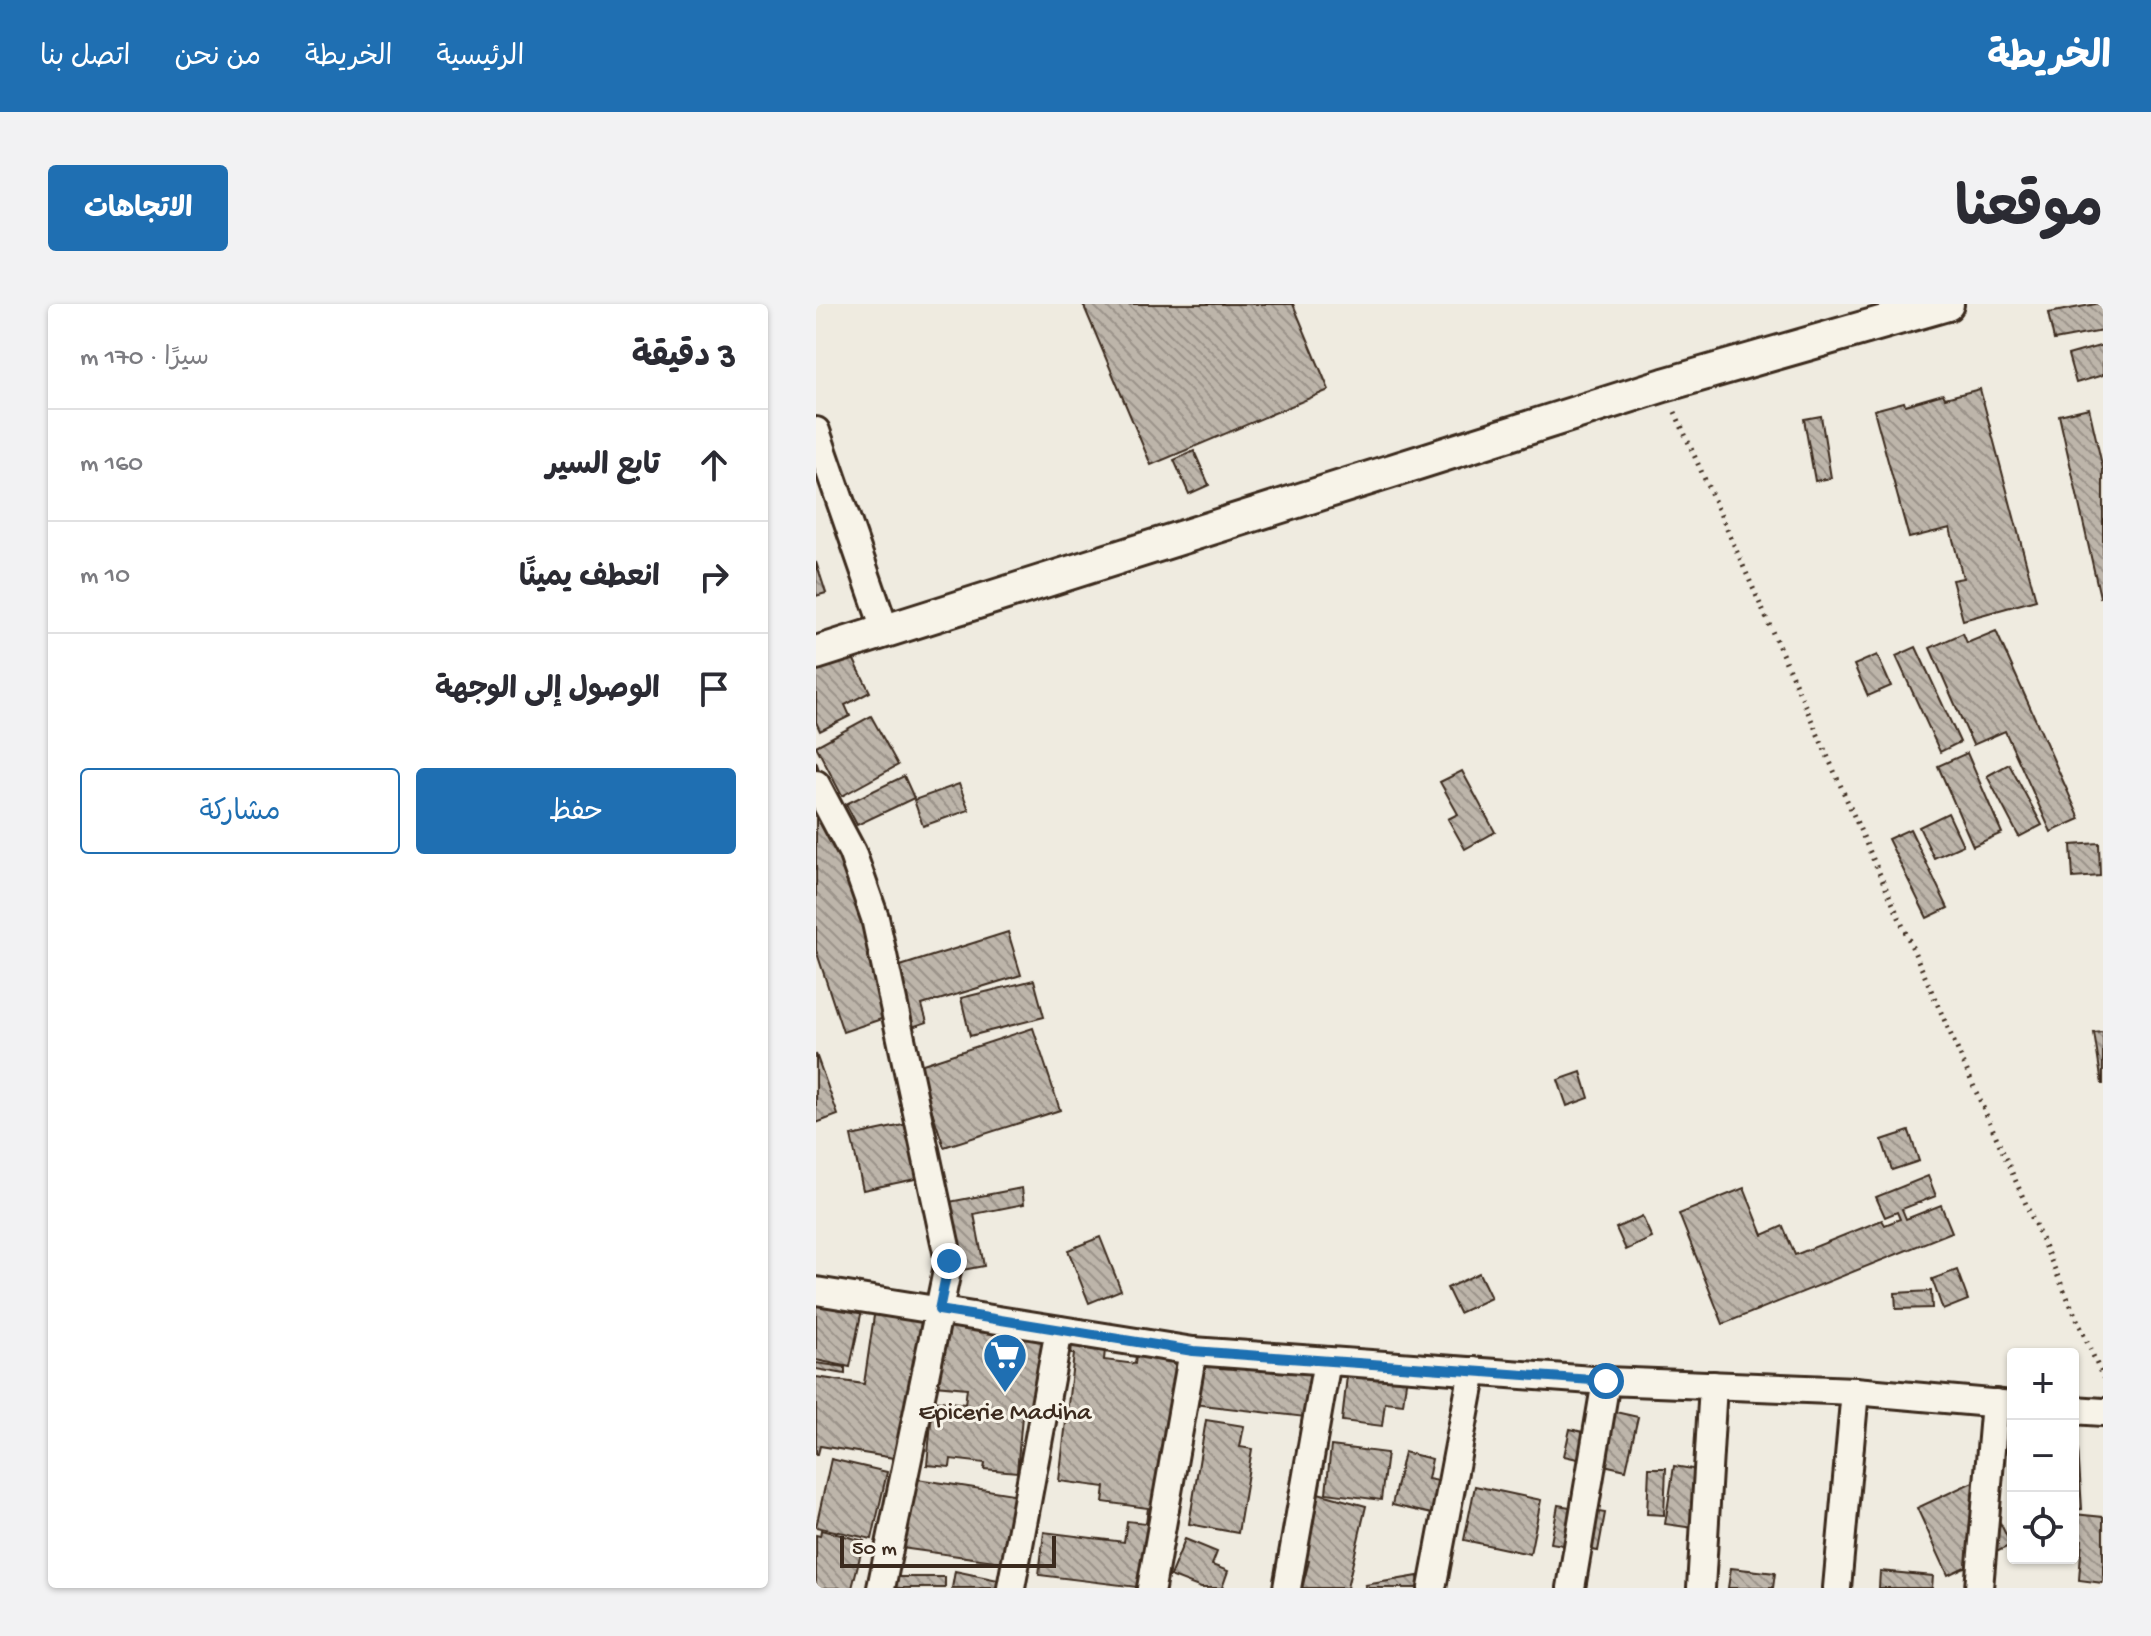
<!DOCTYPE html>
<html lang="ar">
<meta charset="utf-8">
<style>
body{margin:0;font-family:"Gochi Hand","Playpen Sans Arabic",sans-serif;background:#f2f2f3;color:#2b2b33;direction:rtl}
.controls{position:absolute;right:24px;bottom:24px;display:grid;overflow:hidden;border-radius:8px;box-shadow:0 2px 6px #0004}
.controls button{width:72px;height:72px;display:grid;place-items:center;padding:0;border:0;border-bottom:2px solid #e1e1e2;background:#fff;color:#2b2b33;font:40px sans-serif}
.scale{position:absolute;left:24px;bottom:20px;width:216px;box-sizing:border-box;padding-left:8px;border:4px solid #3b2a1e;border-top:0;font-size:22px;line-height:28px;white-space:nowrap;color:#3b2a1e;-webkit-text-stroke:6px #f7f3e8;paint-order:stroke}
.stop{position:absolute;width:24px;height:24px;margin:-18px;border:6px solid #1f6fb2;border-radius:50%;background:#fff}
.stop.end{background:#1f6fb2;border-color:#fff;box-shadow:0 2px 8px #0008}
.list{margin:0;padding:0;list-style:none}
h2{display:flex;justify-content:space-between;align-items:center;height:104px;margin:0;padding:0 32px;font-size:34px}
h2 small{font-size:26px;font-weight:400;color:#7c7c81}
.list li{display:grid;grid-template-columns:52px 1fr auto;gap:24px;align-items:center;box-sizing:border-box;height:112px;padding:0 32px;border-top:2px solid #e1e1e2}
.list b{display:block;font-size:30px;white-space:nowrap}
.list em{font-size:26px;font-style:normal;color:#7c7c81}
.actions{display:flex;gap:16px;padding:24px 32px}
.actions a{flex:1;padding:18px 0;border:2px solid #1f6fb2;border-radius:8px;text-align:center;font-size:28px;color:#1f6fb2}
.actions .main{background:#1f6fb2;color:#fff}
.icon{flex:none;width:44px;height:44px;fill:none;stroke:currentColor;stroke-width:2;stroke-linecap:round;stroke-linejoin:round}
.map{position:relative;flex:none;width:1287px;height:1284px;overflow:hidden;direction:ltr;border-radius:8px}
header{display:flex;align-items:center;gap:48px;box-sizing:border-box;height:112px;padding:0 40px;background:#1f6fb2;color:#fff}
header strong{font-size:38px}
nav{display:flex;gap:44px;margin-inline-start:auto;font-size:28px}
.intro{display:flex;align-items:center;justify-content:space-between;box-sizing:border-box;height:192px;padding:0 48px}
h1{margin:0;font-size:56px}
.button{padding:20px 36px;border-radius:8px;background:#1f6fb2;color:#fff;font-size:28px;font-weight:700}
main{display:flex;gap:48px;padding:0 48px}
aside{flex:1;background:#fff;border-radius:8px;box-shadow:0 2px 6px #0004}
.map>svg:first-child{display:block}
.building{fill:url(#building-back-hatch);stroke:#3b2a1e;stroke-width:2}
.lines{fill:none;stroke-linecap:round;stroke-linejoin:round}
.minor-casing{stroke:#3b2a1e;stroke-width:32}
.tertiary-casing{stroke:#3b2a1e;stroke-width:38}
.path{stroke:#3b2a1e;stroke-width:5;stroke-dasharray:2 6;stroke-linecap:butt}
.minor{stroke:#f7f3e8;stroke-width:26}
.tertiary{stroke:#f7f3e8;stroke-width:32}
.route{stroke:#1f6fb2;stroke-width:10}
.labels{text-anchor:middle;stroke-width:6;stroke-linejoin:round;paint-order:stroke}
.poi-label{font-size:26px;fill:#3b2a1e;stroke:#f7f3e8}
</style>
<header>
<strong>الخريطة</strong>
<nav><a>الرئيسية</a><a>الخريطة</a><a>من نحن</a><a>اتصل بنا</a></nav>
</header>
<div class="intro"><h1>موقعنا</h1><a class="button">الاتجاهات</a></div>
<main>
<div class="map">
<svg width="1287" height="1284" viewBox="0 0 1287 1284">
<defs>
<pattern id="building-back-hatch" width="6" height="6" patternUnits="userSpaceOnUse" patternTransform="scale(2)"><rect width="6" height="6" fill="#bdb5aa"/><path d="M-1 5l2 2M0 0l6 6M5-1l2 2" fill="none" stroke="#9b938a"/></pattern>
</defs>
<rect width="100%" height="100%" fill="#efebe0"/>
<filter id="ink" filterUnits="userSpaceOnUse"><feTurbulence type="fractalNoise" baseFrequency=".0125" numOctaves="2"/><feDisplacementMap in="SourceGraphic" scale="16" xChannelSelector="R" yChannelSelector="G"/><feConvolveMatrix kernelMatrix="1 2 1 2 8 2 1 2 1" color-interpolation-filters="sRGB"/></filter>
<g filter="url(#ink)">
<!-- building -->
<g class="building">
<polygon points="267,0 477,0 513,86 335,161"/>
<polygon points="1280,0 1287,0 1287,27 1238,36 1232,9"/>
<polygon points="1287,41 1287,71 1260,79 1252,51"/>
<polygon points="1164,85 1220,296 1147,316 1136,276 1147,274 1134,224 1093,234 1058,106 1088,98 1089,101 1127,90 1129,94"/>
<polygon points="1273,104 1287,165 1287,292 1284,293 1243,111"/>
<polygon points="1005,112 1015,174 999,177 988,115"/>
<polygon points="378,147 393,181 373,190 358,156"/>
<polygon points="0,258 10,289 0,292"/>
<polygon points="1180,327 1264,515 1235,528 1189,427 1157,441 1114,344 1147,329 1151,339"/>
<polygon points="1100,343 1144,438 1124,448 1080,352"/>
<polygon points="33,346 54,388 29,401 34,412 4,427 0,418 0,362"/>
<polygon points="1061,351 1075,382 1052,392 1038,361"/>
<polygon points="55,412 82,461 26,492 0,442"/>
<polygon points="1151,449 1186,529 1157,542 1122,462"/>
<polygon points="0,457 83,709 27,728 0,646"/>
<polygon points="1193,460 1226,521 1203,533 1171,472"/>
<polygon points="646,467 679,528 649,545 632,515 642,510 624,478"/>
<polygon points="88,472 98,494 41,521 30,500"/>
<polygon points="143,480 153,506 107,522 98,496"/>
<polygon points="1132,509 1147,541 1118,554 1103,523"/>
<polygon points="1094,525 1132,604 1111,614 1072,535"/>
<polygon points="1283,539 1284,572 1257,574 1255,541"/>
<polygon points="192,628 205,671 106,701 111,718 96,723 78,664"/>
<polygon points="218,676 228,713 154,732 145,694"/>
<polygon points="217,724 244,806 128,843 101,762"/>
<polygon points="1287,728 1287,780 1286,780 1278,729"/>
<polygon points="0,750 22,811 0,819"/>
<polygon points="765,768 773,794 751,802 742,776"/>
<polygon points="92,820 104,874 47,886 35,832"/>
<polygon points="1093,827 1103,857 1076,866 1066,836"/>
<polygon points="1112,872 1120,892 1086,905 1090,915 1125,901 1136,928 907,1020 863,910 928,884 947,931 967,922 979,951 1066,916 1069,921 1084,915 1081,908 1069,913 1060,893"/>
<polygon points="206,884 208,900 158,910 168,962 141,967 128,899"/>
<polygon points="826,912 836,934 810,946 800,924"/>
<polygon points="284,933 305,986 273,999 252,946"/>
<polygon points="1141,966 1152,996 1127,1006 1116,975"/>
<polygon points="663,969 675,994 643,1009 631,984"/>
<polygon points="0,986 48,996 34,1063 0,1056"/>
<polygon points="1115,987 1116,1004 1080,1005 1079,989"/>
<polygon points="60,998 107,1006 84,1155 4,1142 2,1150 0,1150 0,1073 48,1080"/>
<polygon points="126,1015 234,1026 227,1114 206,1112 201,1168 168,1165 169,1159 135,1155 134,1163 111,1161 117,1096 149,1100 151,1084 119,1081"/>
<polygon points="257,1031 290,1035 288,1056 319,1060 322,1037 494,1066 489,1113 378,1100 329,1284 223,1271 228,1228 308,1238 311,1217 330,1219 332,1204 287,1198 289,1183 243,1177 258,1050 255,1050"/>
<polygon points="0,1059 29,1063 29,1070 0,1065"/>
<polygon points="532,1063 591,1071 587,1100 569,1098 566,1122 526,1117"/>
<polygon points="786,1105 822,1113 810,1166 748,1152 754,1125 780,1131"/>
<polygon points="390,1116 428,1122 424,1143 436,1145 422,1229 373,1220"/>
<polygon points="1257,1128 1261,1128 1266,1205 1257,1206"/>
<polygon points="515,1142 571,1149 565,1196 510,1189"/>
<polygon points="588,1148 616,1155 612,1175 623,1177 616,1210 576,1201"/>
<polygon points="15,1155 71,1168 56,1235 0,1223"/>
<polygon points="858,1162 901,1169 892,1226 849,1220"/>
<polygon points="833,1164 850,1164 848,1211 831,1210"/>
<polygon points="95,1174 210,1192 200,1260 85,1244"/>
<polygon points="1163,1175 1195,1241 1132,1271 1101,1204"/>
<polygon points="659,1182 725,1196 714,1250 648,1236"/>
<polygon points="502,1189 550,1202 531,1284 486,1284 493,1257 485,1255"/>
<polygon points="742,1201 789,1209 782,1247 735,1239"/>
<polygon points="1258,1210 1287,1213 1287,1279 1263,1276 1266,1236 1257,1235"/>
<polygon points="5,1226 48,1237 36,1284 0,1284 0,1231 4,1232"/>
<polygon points="369,1235 401,1248 396,1261 412,1267 406,1284 385,1284 354,1272"/>
<polygon points="915,1264 959,1269 957,1284 912,1284"/>
<polygon points="139,1267 182,1276 181,1284 136,1284"/>
<polygon points="1064,1267 1117,1272 1116,1284 1063,1284"/>
<polygon points="602,1272 604,1284 550,1284 549,1281"/>
<rect x="73" y="1273" width="56" height="11"/>
</g>
<g class="lines">
<!-- minor casing -->
<g class="minor-casing">
<g id="minor">
<polyline points="0,127 69,326"/>
<polyline points="0,480 36,548 59,614 133,957 65,1284"/>
<polyline points="0,987 377,1047 790,1077"/>
<polyline points="1257,1106 1287,1108"/>
<polyline points="195,1284 243,1026"/>
<polyline points="335,1284 377,1047"/>
<polyline points="471,1284 511,1057"/>
<polyline points="616,1284 657,1067"/>
<polyline points="755,1284 790,1077 1039,1087 1197,1101"/>
<polyline points="885,1284 897,1081"/>
<polyline points="1021,1284 1039,1087"/>
<polyline points="1163,1284 1179,1099"/>
</g>
</g>
<!-- tertiary casing -->
<g class="tertiary-casing">
<polyline id="tertiary" points="0,349 848,81 1131,0"/>
</g>
<!-- path -->
<polyline class="path" points="859,108 1287,1074"/>
<!-- minor -->
<use href="#minor" class="minor"/>
<!-- tertiary -->
<use href="#tertiary" class="tertiary"/>
</g>
</g>
<g class="lines" filter="url(#ink)">
<!-- route -->
<polyline class="route" points="133,957 123,1006 377,1047 790,1077"/>
</g>
<!-- icons -->
<defs>
<g id="supermarket-pin" transform="scale(2.3)"><path d="M0 17L-7.5 6A9.5 9.5 0 1 1 7.5 6Z" fill="#1f6fb2" stroke="#f7f3e8"/><path d="M-6-5.5h2.5l.6 2H6L4.5 2H-2.5L-4.4-4H-6ZM-1.5 3.2a1.3 1.3 0 1 0 .1 0ZM3 3.2a1.3 1.3 0 1 0 .1 0Z" fill="#fff"/></g>
</defs>
<g fill-rule="evenodd">
<use href="#supermarket-pin" x="189" y="1051"/>
</g>
<g class="labels">
<!-- poi labels -->
<g class="poi-label">
<text x="189" y="1115">Epicerie Madiha</text>
</g>
</g>
</svg>
<div class="controls">
<button>+</button>
<button>−</button>
<button><svg class="icon" aria-label="locate" viewBox="0 0 24 24"><circle cx="12" cy="12" r="6"/><path d="M12 2v4M12 18v4M2 12h4M18 12h4"/></svg></button>
</div>
<div class="scale">50 m</div>
<div class="stop" style="left:790px;top:1077px"></div>
<div class="stop end" style="left:133px;top:957px"></div>
</div>
<aside>
<h2>3 دقيقة<small>سيرًا · 170 m</small></h2>
<ul class="list">
<li><svg class="icon" aria-label="ahead" viewBox="0 0 24 24"><path d="M12 20V5M6 11l6-6 6 6"/></svg><div><b>تابع السير</b></div><em>160 m</em></li>
<li><svg class="icon" aria-label="right" viewBox="0 0 24 24"><path d="M7 20v-9h11M14 6l5 5-5 5"/></svg><div><b>انعطف يمينًا</b></div><em>10 m</em></li>
<li><svg class="icon" aria-label="arrive" viewBox="0 0 24 24"><path d="M6 21V4h12l-3 4 3 4H6"/></svg><div><b>الوصول إلى الوجهة</b></div></li>
</ul>
<div class="actions"><a class="main">حفظ</a><a>مشاركة</a></div>
</aside>
</main>
